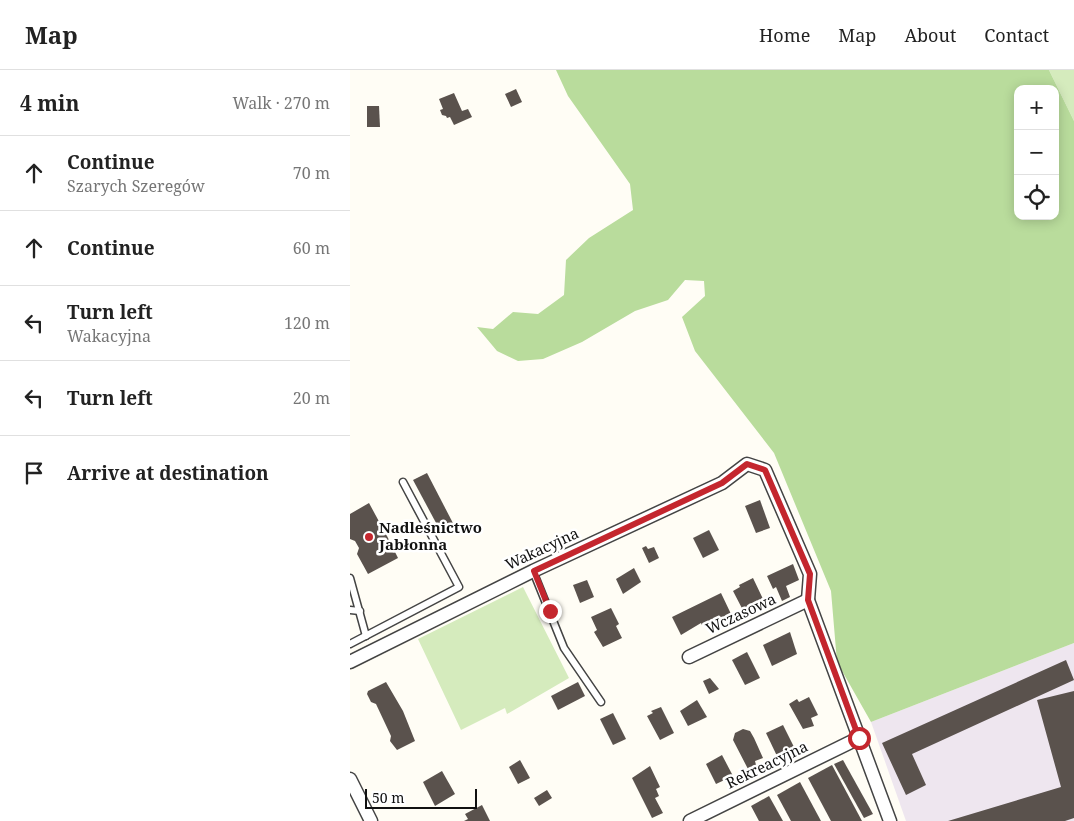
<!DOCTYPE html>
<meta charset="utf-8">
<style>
body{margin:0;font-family:"Noto Serif",serif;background:#f6f6f6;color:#222}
.controls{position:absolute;right:15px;top:15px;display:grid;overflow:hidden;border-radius:10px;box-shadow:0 2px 12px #0003}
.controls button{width:45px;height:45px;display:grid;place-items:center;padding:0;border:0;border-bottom:1px solid #e0e0e0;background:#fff;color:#222;font:25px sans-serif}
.scale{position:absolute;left:15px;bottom:12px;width:112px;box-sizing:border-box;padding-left:5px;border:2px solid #111;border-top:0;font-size:14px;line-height:18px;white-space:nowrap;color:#111;-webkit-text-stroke:4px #fff;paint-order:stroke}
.stop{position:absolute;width:15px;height:15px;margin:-11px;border:4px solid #c4262e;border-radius:50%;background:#fff}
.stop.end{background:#c4262e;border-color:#fff;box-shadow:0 1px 5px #0008}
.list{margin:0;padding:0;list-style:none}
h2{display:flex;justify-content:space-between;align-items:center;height:65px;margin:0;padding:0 20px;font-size:21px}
h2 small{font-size:16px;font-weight:400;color:#767676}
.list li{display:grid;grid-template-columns:32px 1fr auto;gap:15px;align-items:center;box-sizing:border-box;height:75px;padding:0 20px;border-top:1px solid #e0e0e0}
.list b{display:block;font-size:19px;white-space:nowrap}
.list p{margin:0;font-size:16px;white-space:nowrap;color:#767676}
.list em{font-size:16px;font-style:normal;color:#767676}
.icon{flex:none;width:28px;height:28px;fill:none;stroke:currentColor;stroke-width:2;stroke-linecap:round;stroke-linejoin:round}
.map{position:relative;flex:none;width:724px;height:751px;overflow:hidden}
header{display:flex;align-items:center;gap:30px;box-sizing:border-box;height:70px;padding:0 25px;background:#fff;border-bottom:1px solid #e0e0e0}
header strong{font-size:24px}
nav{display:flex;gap:28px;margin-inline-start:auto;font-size:18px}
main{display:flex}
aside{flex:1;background:#fff}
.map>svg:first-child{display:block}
.industrial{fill:#eee6ef}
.green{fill:#d5ebbd}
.forest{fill:#b9dc9c;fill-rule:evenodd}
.building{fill:#5a524d}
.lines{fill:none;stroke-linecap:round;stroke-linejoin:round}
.lane-casing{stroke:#444;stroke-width:9}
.street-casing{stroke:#444;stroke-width:15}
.lane{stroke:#fff;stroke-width:6}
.street{stroke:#fff;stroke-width:12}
.route{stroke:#c4262e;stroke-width:6}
.poi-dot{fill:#c4262e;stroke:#fff;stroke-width:2}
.labels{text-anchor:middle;stroke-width:5;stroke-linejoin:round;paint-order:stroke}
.poi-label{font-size:15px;font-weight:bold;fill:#111;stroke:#fff;text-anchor:start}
.street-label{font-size:15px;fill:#111;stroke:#fff}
</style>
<header>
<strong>Map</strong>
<nav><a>Home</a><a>Map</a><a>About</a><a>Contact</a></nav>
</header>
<main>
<aside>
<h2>4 min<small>Walk · 270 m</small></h2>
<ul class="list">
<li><svg class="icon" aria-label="ahead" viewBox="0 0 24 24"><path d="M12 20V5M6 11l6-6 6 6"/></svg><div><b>Continue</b><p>Szarych Szeregów</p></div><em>70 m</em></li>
<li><svg class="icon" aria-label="ahead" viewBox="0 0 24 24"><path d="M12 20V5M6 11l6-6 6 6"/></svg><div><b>Continue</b></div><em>60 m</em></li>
<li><svg class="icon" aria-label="left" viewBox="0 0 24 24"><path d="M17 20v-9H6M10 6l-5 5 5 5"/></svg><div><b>Turn left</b><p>Wakacyjna</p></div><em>120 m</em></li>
<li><svg class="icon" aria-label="left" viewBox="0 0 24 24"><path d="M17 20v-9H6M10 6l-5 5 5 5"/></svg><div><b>Turn left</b></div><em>20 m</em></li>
<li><svg class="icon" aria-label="arrive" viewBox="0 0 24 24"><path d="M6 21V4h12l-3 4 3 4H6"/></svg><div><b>Arrive at destination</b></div></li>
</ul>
</aside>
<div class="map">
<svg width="724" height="751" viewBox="0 0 724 751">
<rect width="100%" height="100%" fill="#fffdf5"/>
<!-- industrial -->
<polygon class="industrial" points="724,573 724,751 556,751 521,652"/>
<!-- green -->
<g class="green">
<polygon points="699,0 724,0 724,51"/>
<polygon points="173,517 219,608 157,644 155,638 111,660 68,569"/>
</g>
<!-- forest -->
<path class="forest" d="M206,0H699L724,51V573L521,652L487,592L481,521L424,383L345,281L332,247L355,226L354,211L335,210L318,230L285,241L232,272L193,289L168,291L147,281L127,257L143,259L163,242L188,244L214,225L216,190L239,168L283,140L280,114L218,26ZM668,19H705V146H668Z"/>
<!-- building -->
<g class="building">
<polygon points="166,19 172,32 161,37 155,24"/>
<polygon points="104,23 112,41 118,39 122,47 104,55 100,47 97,48 96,46 92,45 90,40 93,39 89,29"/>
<polygon points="17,36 29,36 30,57 17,57"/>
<polygon points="77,403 105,457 92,464 63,410"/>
<polygon points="410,430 420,458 406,463 395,436"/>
<polygon points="19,433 32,457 29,459 33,465 36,464 48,488 18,504 7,484 9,478 5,471 0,469 0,444"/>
<polygon points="359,460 369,480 353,488 343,468"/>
<polygon points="296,476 298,479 304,477 309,488 299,493 292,478"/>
<polygon points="443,494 449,510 436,516 440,527 432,531 426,517 423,519 417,506"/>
<polygon points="284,498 291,512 273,524 266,509"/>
<polygon points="403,508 413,529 400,535 405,544 397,548 383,521 390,517 389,515"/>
<polygon points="237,510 244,527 230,533 223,515"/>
<polygon points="371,523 381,544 352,555 351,553 331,565 322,547"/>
<polygon points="261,538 269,554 266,556 272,568 253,577 244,562 247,560 241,547"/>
<polygon points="440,562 447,584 422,596 413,575"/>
<polygon points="397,582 410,608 395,615 382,590"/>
<polygon points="716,590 724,610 562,684 576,715 556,725 532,673"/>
<polygon points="360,608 369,619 359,624 353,611"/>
<polygon points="36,612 53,641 65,671 47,680 40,671 41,666 26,634 21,632 17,624 18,621"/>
<polygon points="228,612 235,626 208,640 201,626"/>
<polygon points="724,621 724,748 715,751 598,751 711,717 687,630"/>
<polygon points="459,627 468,645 461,648 464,656 453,659 439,634 447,629 449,632"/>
<polygon points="347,630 357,647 338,656 330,641"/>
<polygon points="311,637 324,663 310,670 297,646 303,643 301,641"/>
<polygon points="263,643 276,669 263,675 250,649"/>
<polygon points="433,655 445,679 427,686 416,663"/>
<polygon points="393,659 400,661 404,668 413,688 405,691 406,695 398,699 383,670 385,663"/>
<polygon points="372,685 383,706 366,714 356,694"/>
<polygon points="170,690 180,708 168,714 159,697"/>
<polygon points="493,690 523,744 514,748 484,694"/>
<polygon points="482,695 512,751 481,751 458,708"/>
<polygon points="300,696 310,717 306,719 309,726 305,728 313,743 302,748 282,708"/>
<polygon points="92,701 105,724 85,736 73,712"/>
<polygon points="450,712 471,751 441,751 427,725"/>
<polygon points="197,720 202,728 189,736 184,728"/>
<polygon points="419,726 433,751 409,751 401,736"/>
<polygon points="132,735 140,751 114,751 118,749 115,744"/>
</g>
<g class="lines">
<!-- lane casing -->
<g class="lane-casing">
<g id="lane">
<polyline points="183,501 214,578 251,632"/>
<polyline points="0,508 16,566"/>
<polyline points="0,540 10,541"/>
<polyline points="0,574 109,517 53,412"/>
</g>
</g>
<!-- street casing -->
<g class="street-casing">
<g id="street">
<polyline points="339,587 458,530"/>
<polyline points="0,592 183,501 372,413 397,394 415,400 460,504 458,530 540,751"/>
<polyline points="0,709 21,751"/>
<polyline points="340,751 509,668"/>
</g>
</g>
<!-- lane -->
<use href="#lane" class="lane"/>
<!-- street -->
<use href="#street" class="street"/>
</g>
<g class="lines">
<!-- route -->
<polyline class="route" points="200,541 184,501 372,413 397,394 415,400 460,504 458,530 509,668"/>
</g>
<!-- markers -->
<circle class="poi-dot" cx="19" cy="467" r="5"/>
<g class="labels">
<!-- poi labels -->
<g class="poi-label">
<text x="29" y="463">Nadleśnictwo<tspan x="29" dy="17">Jabłonna</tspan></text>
</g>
<!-- street labels -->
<g class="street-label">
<text transform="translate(192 479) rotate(-25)" y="5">Wakacyjna</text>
<text transform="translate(391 544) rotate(-25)" y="5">Wczasowa</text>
<text transform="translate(417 695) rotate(-26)" y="5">Rekreacyjna</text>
</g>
</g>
</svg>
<div class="controls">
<button>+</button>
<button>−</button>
<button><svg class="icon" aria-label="locate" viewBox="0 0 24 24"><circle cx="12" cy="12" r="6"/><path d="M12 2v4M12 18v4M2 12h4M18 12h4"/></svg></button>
</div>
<div class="scale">50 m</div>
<div class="stop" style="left:509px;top:668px"></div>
<div class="stop end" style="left:200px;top:541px"></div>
</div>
</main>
